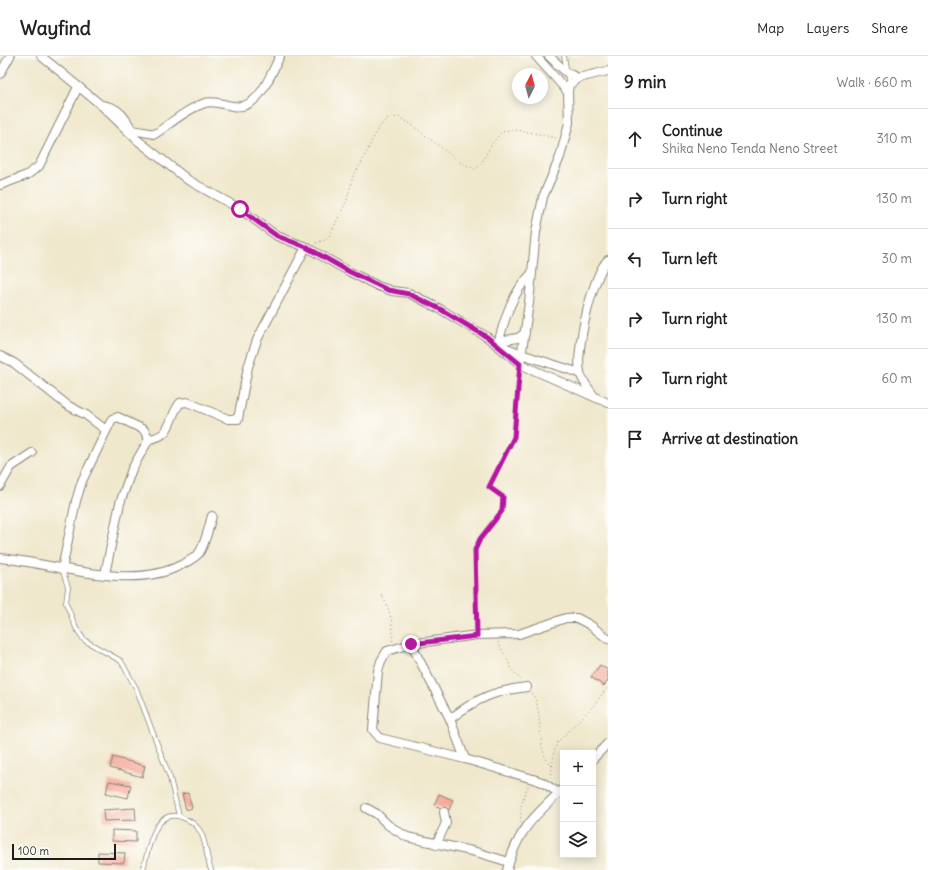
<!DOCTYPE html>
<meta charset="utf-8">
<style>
body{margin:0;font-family:Delius,sans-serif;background:#f6f6f6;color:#222}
.controls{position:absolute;right:12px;bottom:12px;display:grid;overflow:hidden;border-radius:0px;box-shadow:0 2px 10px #0003}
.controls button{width:36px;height:36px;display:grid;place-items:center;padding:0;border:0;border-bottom:1px solid #e0e0e0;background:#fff;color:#222;font:20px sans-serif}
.compass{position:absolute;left:512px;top:12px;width:36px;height:36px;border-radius:50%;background:#fff;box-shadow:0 2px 10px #0003;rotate:6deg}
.scale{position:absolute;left:12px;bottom:10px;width:104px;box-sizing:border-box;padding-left:4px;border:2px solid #1c1c1c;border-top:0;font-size:11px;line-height:14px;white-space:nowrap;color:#1c1c1c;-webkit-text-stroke:3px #fdfcf7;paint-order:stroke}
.stop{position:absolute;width:12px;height:12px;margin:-9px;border:3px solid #b5179e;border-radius:50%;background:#fff}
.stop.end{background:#b5179e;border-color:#fff;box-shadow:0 1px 4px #0008}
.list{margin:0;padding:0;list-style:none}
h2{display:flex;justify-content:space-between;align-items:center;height:52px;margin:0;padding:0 16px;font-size:17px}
h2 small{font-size:13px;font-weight:400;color:#767676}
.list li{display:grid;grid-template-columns:26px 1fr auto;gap:12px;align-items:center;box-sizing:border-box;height:60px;padding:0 16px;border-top:1px solid #e0e0e0}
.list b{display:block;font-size:15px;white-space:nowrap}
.list p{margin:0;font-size:13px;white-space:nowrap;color:#767676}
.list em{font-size:13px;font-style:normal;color:#767676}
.icon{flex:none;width:22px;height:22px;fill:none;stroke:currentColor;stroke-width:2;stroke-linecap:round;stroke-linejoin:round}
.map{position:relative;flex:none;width:608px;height:814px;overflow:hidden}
header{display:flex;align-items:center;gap:24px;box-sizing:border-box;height:56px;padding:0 20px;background:#fff;border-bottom:1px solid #e0e0e0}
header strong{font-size:19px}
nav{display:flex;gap:22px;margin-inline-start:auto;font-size:14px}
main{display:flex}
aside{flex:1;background:#fff}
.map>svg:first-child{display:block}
.building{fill:#f6a495}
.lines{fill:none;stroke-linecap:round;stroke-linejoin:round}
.lane-casing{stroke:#868274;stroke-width:5.5}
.street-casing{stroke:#868274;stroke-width:10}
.path{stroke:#868274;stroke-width:1;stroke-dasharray:1 3;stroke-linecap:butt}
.lane{stroke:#fff;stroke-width:4}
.street{stroke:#fff;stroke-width:8}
.route{stroke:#b5179e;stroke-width:5}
</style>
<header>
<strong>Wayfind</strong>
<nav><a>Map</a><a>Layers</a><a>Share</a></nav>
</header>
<main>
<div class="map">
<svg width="608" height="814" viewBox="0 0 608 814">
<rect width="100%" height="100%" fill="#fdfcf7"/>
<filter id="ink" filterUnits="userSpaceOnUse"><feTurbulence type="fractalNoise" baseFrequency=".025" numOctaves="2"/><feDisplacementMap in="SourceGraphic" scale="8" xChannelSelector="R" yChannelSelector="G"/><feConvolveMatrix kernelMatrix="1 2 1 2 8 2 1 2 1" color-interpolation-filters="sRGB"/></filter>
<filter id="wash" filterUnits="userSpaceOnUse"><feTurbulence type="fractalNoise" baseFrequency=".012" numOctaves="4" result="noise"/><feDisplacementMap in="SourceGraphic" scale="16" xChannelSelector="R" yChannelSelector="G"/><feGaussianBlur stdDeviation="0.9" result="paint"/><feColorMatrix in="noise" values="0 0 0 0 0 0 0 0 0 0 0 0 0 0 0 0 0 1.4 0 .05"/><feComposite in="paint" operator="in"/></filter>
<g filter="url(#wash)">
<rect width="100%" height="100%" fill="#f0e8cd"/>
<g id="blocks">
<!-- building -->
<g class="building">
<polygon points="600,609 608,614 608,624 604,630 591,621"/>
<polygon points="113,701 145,710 142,721 110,712"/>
<polygon points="109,725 131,729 128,742 106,737"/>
<polygon points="188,737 192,752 186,754 182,738"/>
<polygon points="439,738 453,744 449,754 445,751 441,752 434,749"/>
<polygon points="135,752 136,764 104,765 103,754"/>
<polygon points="112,774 136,775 136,786 112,785"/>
<polygon points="98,796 125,797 124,807 98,806"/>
</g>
</g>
</g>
<g filter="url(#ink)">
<use href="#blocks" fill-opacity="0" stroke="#868274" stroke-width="1"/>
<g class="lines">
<!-- lane casing -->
<g class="lane-casing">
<g id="lane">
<polyline points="564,0 569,29"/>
<polyline points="62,513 68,531 66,547 76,572 84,584 121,605 136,632 170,722 179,760"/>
<path d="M143,814C148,796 153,752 181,761C189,764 196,768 200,775C207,787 206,802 211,814"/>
</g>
</g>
<!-- street casing -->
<g class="street-casing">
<g id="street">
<polyline points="41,0 101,49 136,83 188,124 240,153 277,180 306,191 350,216 378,230 392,235 409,237 440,253 487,281 520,308 608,347"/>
<polyline points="536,0 568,36"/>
<polyline points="549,0 566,16 578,22"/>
<polyline points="0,18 10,0"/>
<path d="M101,49C118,50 126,62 133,76"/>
<path d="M132,74L155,78C171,67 187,53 205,47C214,44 224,49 233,50C259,55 270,19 280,0"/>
<polyline points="0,129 27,119 39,110 78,31"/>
<polyline points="499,285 518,282 525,277"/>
<path d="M498,288C505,261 512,237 532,217"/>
<polyline points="502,290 521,298 580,317"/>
<polyline points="0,300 14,307 67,349 86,359 106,374"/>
<polyline points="520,308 529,247 536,176 543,141 560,101 569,67 568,36 569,29 578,22 608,15"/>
<path d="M594,340C590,334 581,324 580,316C575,295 593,218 608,204"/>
<path d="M149,383C173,380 168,362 180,347L187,346L228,363H238L248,311L257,284L306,191"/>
<polyline points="0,430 11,411 32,397"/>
<path d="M0,502C54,507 130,536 181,509C187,506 194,503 199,497C205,489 209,470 212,460"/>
<polyline points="62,513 76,445 82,425 112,363 118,361 144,374 149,383 132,413 120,447 105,518"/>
<polyline points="411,588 450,663 465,703"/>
<path d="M450,663C477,642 494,635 527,631"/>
<polyline points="593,703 608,687"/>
<polyline points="559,737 542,726 533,723 465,703 380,682 373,674 378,615 381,605 387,595 411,588 477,579 519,578 566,562 577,562 590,569 608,583"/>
<polyline points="366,752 377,758 388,769 407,781 476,796 509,806"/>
<polyline points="436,789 446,767 444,756"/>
<path d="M507,814C517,775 534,760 562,734"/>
</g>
</g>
<!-- path -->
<g class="path">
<path d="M316,187L328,183L347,144L353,120L362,106L378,72L388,62L399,61L409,67L460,106L475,113L480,109C486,100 492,85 501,77C510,69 544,80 556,82"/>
<path d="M381,538C389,551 395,570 392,586"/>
<polyline points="476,571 475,494 480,483 502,455 503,441 489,431 514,381 520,315"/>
<polyline points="498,586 513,615 521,624"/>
<path d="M532,637C545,656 534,695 552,710"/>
<polyline points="551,722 554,696 558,686 595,648 608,630"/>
<path d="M521,766C520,752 522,741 529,729"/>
</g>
<!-- lane -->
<use href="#lane" class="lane"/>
<!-- street -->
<use href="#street" class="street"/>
</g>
</g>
<g class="lines" filter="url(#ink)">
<!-- route -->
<polyline class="route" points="240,153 277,180 306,191 350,216 388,234 409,238 440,253 487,281 520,308 514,381 489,431 503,441 502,455 480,483 475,494 477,580 411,588"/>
</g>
</svg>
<div class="controls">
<button>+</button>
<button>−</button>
<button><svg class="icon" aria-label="layers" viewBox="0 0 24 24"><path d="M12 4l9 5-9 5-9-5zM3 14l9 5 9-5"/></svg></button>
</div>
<svg class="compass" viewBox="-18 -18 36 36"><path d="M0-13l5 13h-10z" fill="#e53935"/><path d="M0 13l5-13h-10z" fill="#767676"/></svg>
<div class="scale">100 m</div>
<div class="stop" style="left:240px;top:153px"></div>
<div class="stop end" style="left:411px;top:588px"></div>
</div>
<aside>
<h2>9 min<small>Walk · 660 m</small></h2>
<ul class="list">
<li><svg class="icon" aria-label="ahead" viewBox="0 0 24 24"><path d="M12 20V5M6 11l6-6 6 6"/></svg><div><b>Continue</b><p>Shika Neno Tenda Neno Street</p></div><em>310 m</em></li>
<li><svg class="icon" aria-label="right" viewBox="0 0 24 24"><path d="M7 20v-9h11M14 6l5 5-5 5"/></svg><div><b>Turn right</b></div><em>130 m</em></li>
<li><svg class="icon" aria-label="left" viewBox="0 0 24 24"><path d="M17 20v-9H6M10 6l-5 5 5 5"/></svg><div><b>Turn left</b></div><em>30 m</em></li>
<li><svg class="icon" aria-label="right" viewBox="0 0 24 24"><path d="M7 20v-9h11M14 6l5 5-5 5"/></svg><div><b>Turn right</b></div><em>130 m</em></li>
<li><svg class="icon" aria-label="right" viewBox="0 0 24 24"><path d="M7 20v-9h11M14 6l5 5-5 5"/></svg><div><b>Turn right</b></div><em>60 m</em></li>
<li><svg class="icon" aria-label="arrive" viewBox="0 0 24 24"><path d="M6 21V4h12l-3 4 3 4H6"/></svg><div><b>Arrive at destination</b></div></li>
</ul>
</aside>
</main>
